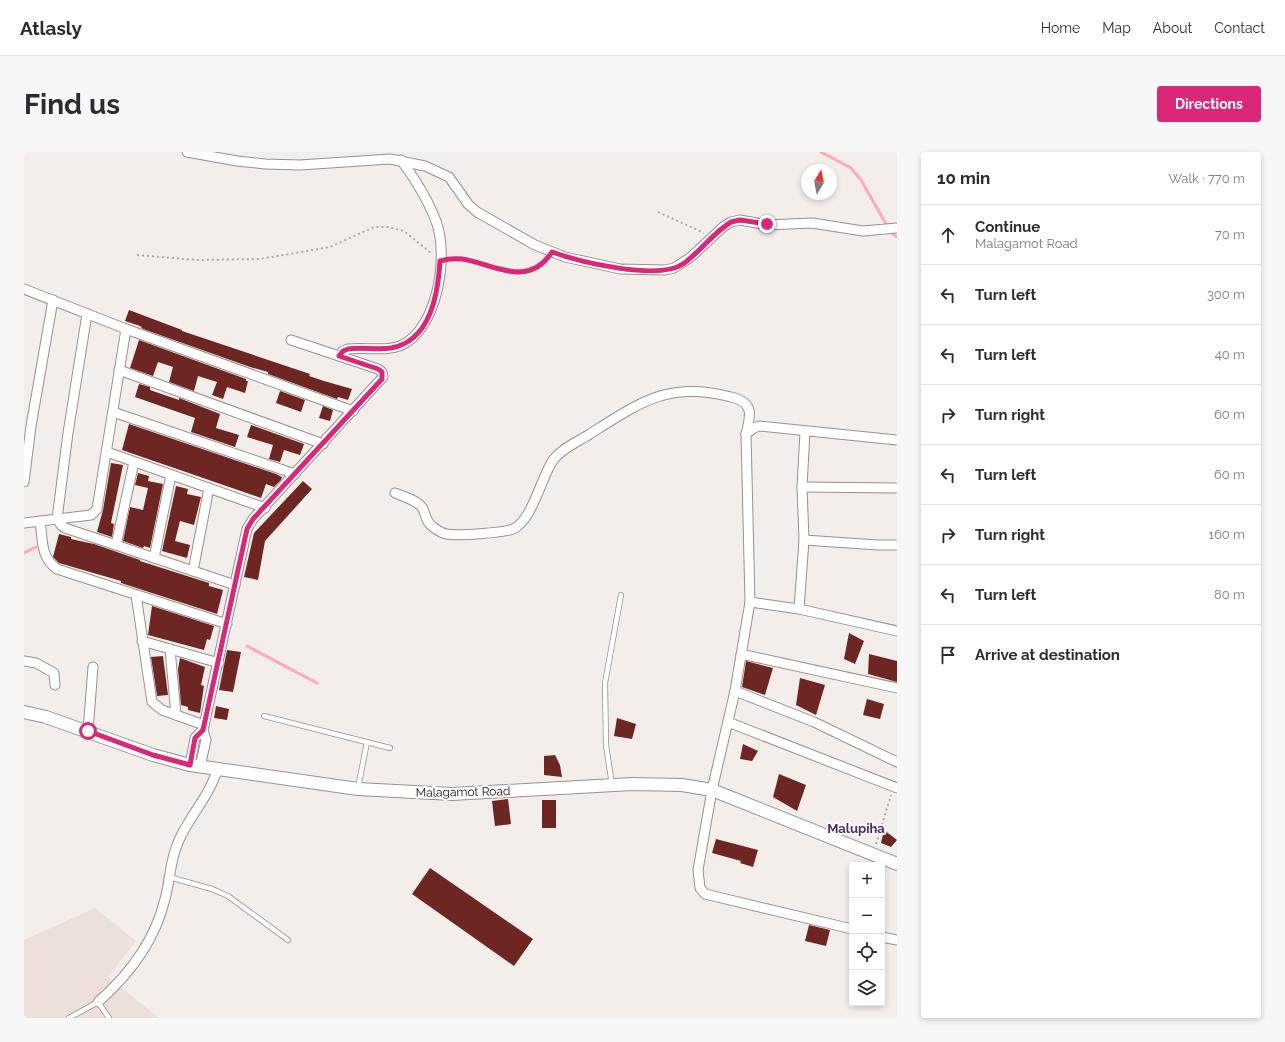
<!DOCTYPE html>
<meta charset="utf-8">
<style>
body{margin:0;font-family:Raleway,sans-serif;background:#f7f7f7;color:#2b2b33}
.controls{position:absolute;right:12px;bottom:12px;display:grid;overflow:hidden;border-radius:4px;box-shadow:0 2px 6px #0003}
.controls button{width:36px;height:36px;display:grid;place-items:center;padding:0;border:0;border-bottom:1px solid #e1e1e2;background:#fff;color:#2b2b33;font:20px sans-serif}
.compass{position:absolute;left:777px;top:12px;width:36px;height:36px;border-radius:50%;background:#fff;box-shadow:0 2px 6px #0003;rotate:10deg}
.stop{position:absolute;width:12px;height:12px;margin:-9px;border:3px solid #db2777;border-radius:50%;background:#fff}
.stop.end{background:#db2777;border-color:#fff;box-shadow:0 1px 4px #0008}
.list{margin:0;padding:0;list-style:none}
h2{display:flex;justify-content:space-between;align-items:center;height:52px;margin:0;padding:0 16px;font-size:17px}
h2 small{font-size:13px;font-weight:400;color:#7c7c81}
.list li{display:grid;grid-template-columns:26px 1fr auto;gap:12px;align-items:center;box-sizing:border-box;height:60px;padding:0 16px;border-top:1px solid #e1e1e2}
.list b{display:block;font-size:15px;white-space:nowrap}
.list p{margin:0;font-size:13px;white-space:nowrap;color:#7c7c81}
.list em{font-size:13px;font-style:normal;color:#7c7c81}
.icon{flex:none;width:22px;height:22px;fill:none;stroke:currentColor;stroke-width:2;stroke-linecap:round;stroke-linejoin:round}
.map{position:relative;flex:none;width:873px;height:866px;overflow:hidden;border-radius:4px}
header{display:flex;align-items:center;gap:24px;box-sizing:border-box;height:56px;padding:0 20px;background:#fff;border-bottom:1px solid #e1e1e2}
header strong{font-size:19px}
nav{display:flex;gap:22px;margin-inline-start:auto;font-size:14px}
.intro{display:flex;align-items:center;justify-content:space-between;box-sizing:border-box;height:96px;padding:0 24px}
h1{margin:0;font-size:28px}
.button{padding:10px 18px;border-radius:4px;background:#db2777;color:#fff;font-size:14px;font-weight:700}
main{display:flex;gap:24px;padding:0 24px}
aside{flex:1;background:#fff;border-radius:4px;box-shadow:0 2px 6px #0003}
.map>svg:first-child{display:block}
.built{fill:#eddfd9}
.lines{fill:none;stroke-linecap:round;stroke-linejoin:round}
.stream{stroke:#ffa9b9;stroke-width:3}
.building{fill:#6e2622}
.lane-casing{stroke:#97918f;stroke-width:6}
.street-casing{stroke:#97918f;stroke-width:11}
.secondary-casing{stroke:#97918f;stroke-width:14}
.path{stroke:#aea9a7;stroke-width:2;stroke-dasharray:2 3;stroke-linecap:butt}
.lane{stroke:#fff;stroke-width:4.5}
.street{stroke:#fff;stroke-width:9}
.secondary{stroke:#fff;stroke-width:12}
.route{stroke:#db2777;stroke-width:5}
.labels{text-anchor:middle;stroke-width:4;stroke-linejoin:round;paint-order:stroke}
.street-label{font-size:12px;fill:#171514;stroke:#fefcfb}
.neighbourhood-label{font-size:13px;font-weight:bold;fill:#502d65;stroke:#fefcfb}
</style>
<header>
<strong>Atlasly</strong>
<nav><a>Home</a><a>Map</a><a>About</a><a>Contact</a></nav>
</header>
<div class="intro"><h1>Find us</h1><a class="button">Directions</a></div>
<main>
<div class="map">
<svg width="873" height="866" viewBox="0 0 873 866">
<rect width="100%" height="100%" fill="#f4eeeb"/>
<!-- built -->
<polygon class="built" points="71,756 112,789 84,825 135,866 0,866 0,788"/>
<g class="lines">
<!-- stream -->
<g class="stream">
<polyline points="797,0 827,16 837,28 862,72"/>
<polyline points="867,80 873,85"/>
<polyline points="0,401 12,395"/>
<polyline points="223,494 293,531"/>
</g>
</g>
<!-- building -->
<g class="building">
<polygon points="105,158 158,178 158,179 286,222 285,224 300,229 328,237 324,248 314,245 313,247 244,222 244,220 226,215 119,177 116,174 101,169"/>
<polygon points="115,188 222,227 222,229 224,229 221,241 203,235 199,247 188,243 193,230 174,224 170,239 145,230 149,215 134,210 129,224 106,216"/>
<polygon points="115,232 126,235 126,238 155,248 155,246 196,262 192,276 215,283 211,295 167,280 171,266 111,245"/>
<polygon points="256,239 281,248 277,260 252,251"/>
<polygon points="299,254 309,258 306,269 295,266"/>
<polygon points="105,272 252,322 258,325 257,328 250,335 242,332 237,346 98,298"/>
<polygon points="227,273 280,292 276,303 260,298 256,310 245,307 249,293 223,285"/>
<polygon points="87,311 99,313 87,371 90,372 88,385 73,380 79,358"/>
<polygon points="114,321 125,324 124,329 139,332 126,396 120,394 119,396 99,389 106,355 119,358 124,336 111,333"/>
<polygon points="279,329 288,337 241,389 234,428 220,425 230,381"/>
<polygon points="152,334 164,337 163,342 177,345 170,373 156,369 151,389 166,393 163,406 138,399"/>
<polygon points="35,382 47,385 47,387 70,392 116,408 116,409 185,431 185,434 199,438 193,462 97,431 97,429 35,411 29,405"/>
<polygon points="128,454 190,474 186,488 183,487 180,498 124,483"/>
<polygon points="825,481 840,489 831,512 820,507"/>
<polygon points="203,498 217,500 209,540 195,538"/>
<polygon points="845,502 873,509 873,530 844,522"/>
<polygon points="139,504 144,543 133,544 127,505"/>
<polygon points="156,506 181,515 177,533 180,534 176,561 164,558 164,555 157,553 154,517"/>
<polygon points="722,509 749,516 741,543 718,535"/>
<polygon points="776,526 801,533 792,563 772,553"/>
<polygon points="843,547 860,552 856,567 839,563"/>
<polygon points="192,554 205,557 203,568 190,566"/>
<polygon points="593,566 612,572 608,587 590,584"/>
<polygon points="719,592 734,599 728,609 716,607"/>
<polygon points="531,603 536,613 538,625 520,623 520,604"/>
<polygon points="755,622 782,633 773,659 749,645"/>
<polygon points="484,647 487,672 471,674 468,649"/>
<rect x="518" y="648" width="14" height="28"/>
<polygon points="860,678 873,688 867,695 857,691"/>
<polygon points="692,687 734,698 729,715 716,711 717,709 688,701"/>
<polygon points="406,716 509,787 490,814 388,742"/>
<polygon points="785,773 806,778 802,794 781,789"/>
</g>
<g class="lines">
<!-- lane casing -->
<g class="lane-casing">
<g id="lane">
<polyline points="240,564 366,596"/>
<polyline points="588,633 582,593 581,531 597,443"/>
<polyline points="334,636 343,590"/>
<polyline points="145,725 188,737 204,744 264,788"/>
<polyline points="45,866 74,850 85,866"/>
</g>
</g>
<!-- street casing -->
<g class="street-casing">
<g id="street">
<polyline points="163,0 213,9 241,12 276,13 366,7 401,14 425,25 444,52 453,60 511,93 541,105 596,117 641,118 650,116 667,105 699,75 707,70 716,68 743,73 788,71 839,79 873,76"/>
<polyline points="0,137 102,177 329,259"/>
<polyline points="63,162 44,281 33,367 37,373 41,376 211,433"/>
<path d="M315,204L319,199L324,197C341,195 362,200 378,193C414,175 424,106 413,72C405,49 391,27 377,8"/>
<polyline points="95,218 299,292"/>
<polyline points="89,260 271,322"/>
<polyline points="83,300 241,356"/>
<polyline points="0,330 7,274 29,148"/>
<polyline points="778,335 873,336"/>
<path d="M371,341C380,345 394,348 399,357C402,364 402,370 409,375C413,378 418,381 422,382C433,384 479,381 489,377C508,369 517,326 529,308C539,295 556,289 569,280C618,249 646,229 707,245C730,250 727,263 722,282"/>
<path d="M16,369C19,387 16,405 33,417L203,472"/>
<polyline points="0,371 67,363 73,357 102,177"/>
<polyline points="780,388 854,393 873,393"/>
<polyline points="92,393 110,310"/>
<polyline points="130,406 147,323"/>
<polyline points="169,419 185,336"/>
<polyline points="112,443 128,550 138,558 180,573"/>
<polyline points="726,450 775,457 873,479"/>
<polyline points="775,457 780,388 778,335 781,280"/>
<polyline points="118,489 195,511"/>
<polyline points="146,497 152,563"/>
<polyline points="717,502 873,536"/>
<polyline points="0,509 12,511 30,521 31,533"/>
<polyline points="711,539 790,570 873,610"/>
<polyline points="704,570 873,636"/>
<polyline points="64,579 69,515"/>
<polyline points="166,613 171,586 179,578"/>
<polyline points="176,615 182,588 179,578 223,377 229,367 359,225 358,220 354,217 267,188"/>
<polyline points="828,777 681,742 676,736 674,718 688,638 711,539 726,450 722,282 730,276 735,274 873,288"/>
<polyline points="858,785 873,788"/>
<path d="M74,850C106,822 131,789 141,747C146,729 146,710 153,693C163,666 185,646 193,618"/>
</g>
</g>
<!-- secondary casing -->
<g class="secondary-casing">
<polyline id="secondary" points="0,560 22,565 129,603 166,613 334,637 428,642 608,632 658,633 688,638 873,712"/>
</g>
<!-- path -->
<g class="path">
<polyline points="634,60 680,81"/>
<polyline points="113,103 173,108 236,107 306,95 350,75 364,75 380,79 407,101"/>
<path d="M426,107C460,104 493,136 523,108"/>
<polyline points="852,692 867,643"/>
</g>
<!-- lane -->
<use href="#lane" class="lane"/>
<!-- street -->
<use href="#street" class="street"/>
<!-- secondary -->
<use href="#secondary" class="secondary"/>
</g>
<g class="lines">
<!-- route -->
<path class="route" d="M64,579L129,603L166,613L171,586L179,578L223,377L229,367L358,227V220L354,217L315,204L319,199L324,197C338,195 353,198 367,196C407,189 414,141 416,109C423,107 430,106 438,107C470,112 504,137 528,100C556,110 634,129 659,112C676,100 689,81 707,70L716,68L743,72"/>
</g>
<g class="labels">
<!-- street labels -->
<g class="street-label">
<text transform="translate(439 640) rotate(-1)" y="4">Malagamot Road</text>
</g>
<!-- neighbourhood labels -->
<g class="neighbourhood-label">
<text x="832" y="681">Malupiha</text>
</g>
</g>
</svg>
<div class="controls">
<button>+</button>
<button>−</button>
<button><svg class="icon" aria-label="locate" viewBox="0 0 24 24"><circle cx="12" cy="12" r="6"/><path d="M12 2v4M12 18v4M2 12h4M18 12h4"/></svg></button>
<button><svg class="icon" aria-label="layers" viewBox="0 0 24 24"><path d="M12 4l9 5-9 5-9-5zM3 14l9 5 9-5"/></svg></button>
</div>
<svg class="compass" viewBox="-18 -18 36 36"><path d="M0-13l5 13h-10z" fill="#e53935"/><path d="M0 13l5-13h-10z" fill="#7c7c81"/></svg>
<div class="stop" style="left:64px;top:579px"></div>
<div class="stop end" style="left:743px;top:72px"></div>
</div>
<aside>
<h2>10 min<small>Walk · 770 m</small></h2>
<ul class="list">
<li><svg class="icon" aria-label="ahead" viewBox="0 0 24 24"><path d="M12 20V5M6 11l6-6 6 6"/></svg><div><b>Continue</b><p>Malagamot Road</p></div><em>70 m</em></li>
<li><svg class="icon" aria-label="left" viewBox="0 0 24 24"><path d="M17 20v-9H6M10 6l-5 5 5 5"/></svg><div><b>Turn left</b></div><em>300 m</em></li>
<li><svg class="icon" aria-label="left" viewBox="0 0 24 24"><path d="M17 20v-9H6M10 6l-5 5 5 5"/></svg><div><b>Turn left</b></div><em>40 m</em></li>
<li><svg class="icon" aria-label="right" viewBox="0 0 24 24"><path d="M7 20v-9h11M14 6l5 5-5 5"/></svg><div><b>Turn right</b></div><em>60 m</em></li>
<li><svg class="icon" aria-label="left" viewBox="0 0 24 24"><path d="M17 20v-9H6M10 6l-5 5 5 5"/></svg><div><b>Turn left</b></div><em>60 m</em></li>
<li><svg class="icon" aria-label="right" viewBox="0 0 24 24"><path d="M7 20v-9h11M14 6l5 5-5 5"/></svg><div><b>Turn right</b></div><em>160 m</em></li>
<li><svg class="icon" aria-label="left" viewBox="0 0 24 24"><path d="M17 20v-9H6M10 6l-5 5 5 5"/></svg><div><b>Turn left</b></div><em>80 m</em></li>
<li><svg class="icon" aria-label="arrive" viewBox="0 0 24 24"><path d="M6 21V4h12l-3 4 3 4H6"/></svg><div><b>Arrive at destination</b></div></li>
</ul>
</aside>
</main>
